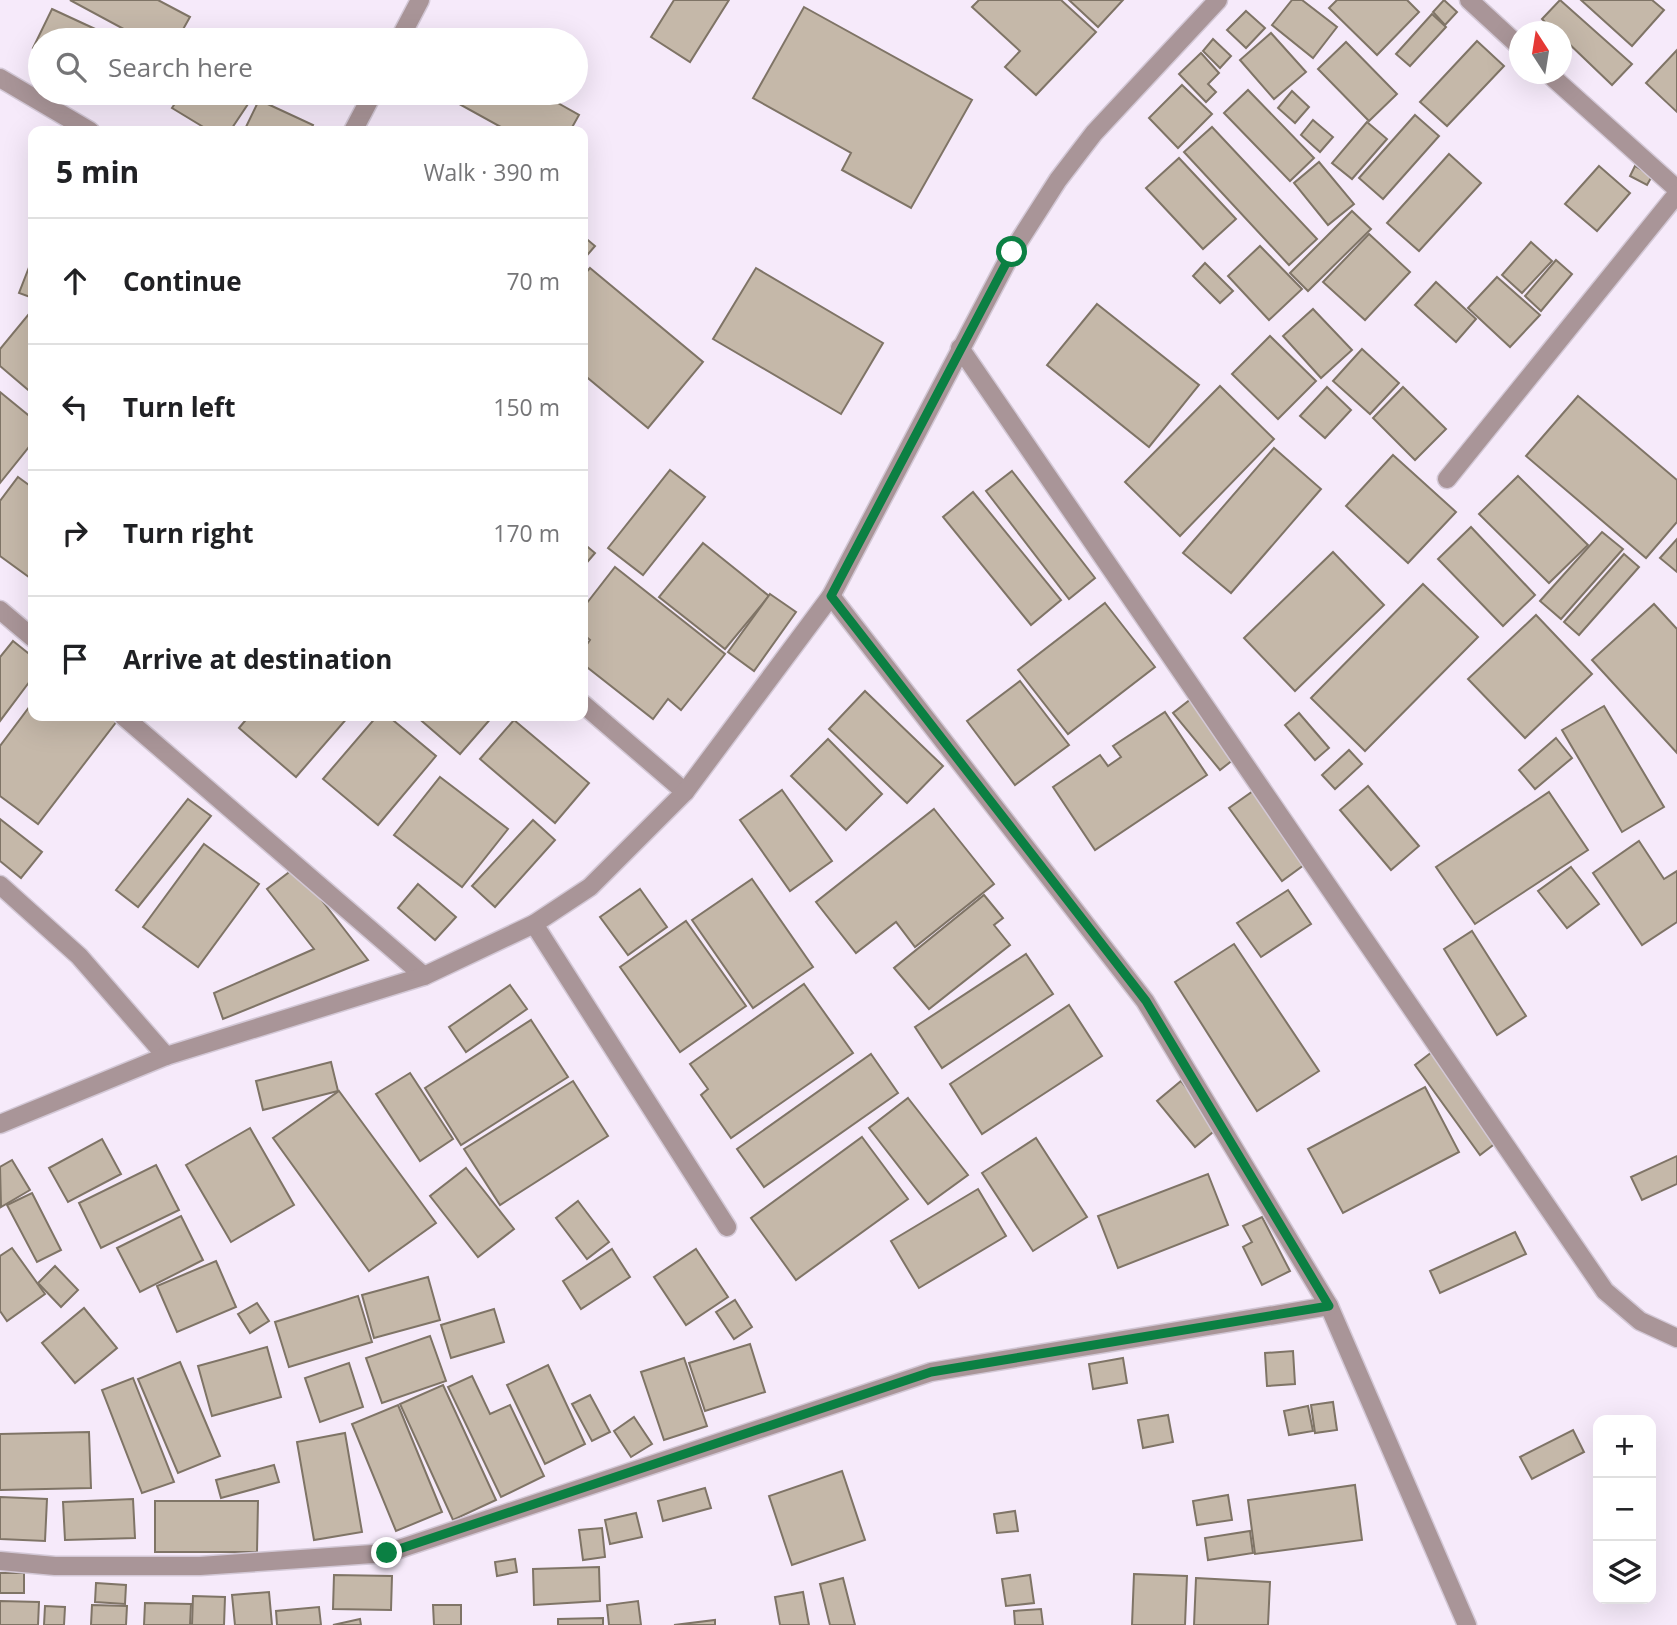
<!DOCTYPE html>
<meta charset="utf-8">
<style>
body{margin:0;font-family:"Open Sans",sans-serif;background:#f6f6f6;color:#202124}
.controls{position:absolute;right:21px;bottom:21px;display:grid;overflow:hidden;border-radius:14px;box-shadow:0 7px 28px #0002}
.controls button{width:63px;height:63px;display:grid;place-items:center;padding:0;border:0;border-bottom:2px solid #e0e0e0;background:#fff;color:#202124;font:35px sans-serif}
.compass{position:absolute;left:1509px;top:21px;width:63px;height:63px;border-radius:50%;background:#fff;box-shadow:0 7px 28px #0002;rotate:348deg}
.stop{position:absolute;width:21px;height:21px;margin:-16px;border:5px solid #0b8043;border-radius:50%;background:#fff}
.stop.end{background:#0b8043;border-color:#fff;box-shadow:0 2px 7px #0008}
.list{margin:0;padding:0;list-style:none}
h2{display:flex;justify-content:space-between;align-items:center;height:91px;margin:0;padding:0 28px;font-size:30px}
h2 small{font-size:23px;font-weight:400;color:#757577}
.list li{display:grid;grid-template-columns:46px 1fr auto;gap:21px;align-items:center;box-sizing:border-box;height:126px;padding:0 28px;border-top:2px solid #e0e0e0}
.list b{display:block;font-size:26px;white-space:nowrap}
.list em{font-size:23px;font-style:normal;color:#757577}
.icon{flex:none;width:38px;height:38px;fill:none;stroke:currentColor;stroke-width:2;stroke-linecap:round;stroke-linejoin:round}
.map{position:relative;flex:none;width:1677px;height:1625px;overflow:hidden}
.search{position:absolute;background:#fff;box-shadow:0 7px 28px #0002;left:28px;top:28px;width:560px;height:77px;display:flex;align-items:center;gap:18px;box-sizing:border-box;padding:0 24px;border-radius:38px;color:#757577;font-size:26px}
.panel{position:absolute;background:#fff;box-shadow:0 7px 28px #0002;left:28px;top:126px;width:560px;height:595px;border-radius:14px}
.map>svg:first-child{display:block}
.building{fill:#c5b8a9;stroke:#7f7466;stroke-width:2}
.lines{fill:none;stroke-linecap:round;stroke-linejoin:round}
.minor-casing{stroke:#d3c8d6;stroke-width:21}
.minor{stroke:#a99598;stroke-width:18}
.route{stroke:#0b8043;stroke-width:9}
</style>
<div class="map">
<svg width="1677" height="1625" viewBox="0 0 1677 1625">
<rect width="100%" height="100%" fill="#f6eafa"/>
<!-- building -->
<g class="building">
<polygon points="70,0 158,0 190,17 177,40 144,40"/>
<polygon points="674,0 729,0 690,62 651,37"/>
<polygon points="979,0 1061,0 1096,32 1036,95 1005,67 1020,51 972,7"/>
<polygon points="1069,0 1123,0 1098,27"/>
<polygon points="1292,0 1302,0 1337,27 1313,58 1272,25"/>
<polygon points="1337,0 1407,0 1419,12 1377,55 1329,8"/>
<polygon points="1444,0 1457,12 1445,25 1433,12"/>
<polygon points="1560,0 1632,64 1612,85 1562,37 1562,32 1555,32 1542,19"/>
<polygon points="1581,0 1652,0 1664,10 1632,46"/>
<polygon points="804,7 972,100 911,208 842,170 851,153 753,98"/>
<polygon points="52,9 119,40 40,40 40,51 33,48"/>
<polygon points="1246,11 1265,28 1246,48 1227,30"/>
<polygon points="1432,14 1446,27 1410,66 1396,54"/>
<polygon points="1271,33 1306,72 1274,99 1240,60"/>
<polygon points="1213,39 1231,56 1220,68 1203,51"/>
<polygon points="1477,41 1504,66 1447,126 1420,102"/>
<polygon points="1346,42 1397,94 1369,121 1318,69"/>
<polygon points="1677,50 1677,112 1646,83"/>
<polygon points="1201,53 1219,73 1208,84 1216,92 1206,102 1179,74"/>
<polygon points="1182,85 1212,114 1178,148 1149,118"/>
<polygon points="1248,90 1314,158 1290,181 1224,113"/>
<polygon points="1292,91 1309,107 1295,123 1278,108"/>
<polygon points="128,93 152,93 148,102"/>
<polygon points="182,93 244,93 252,98 230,131 210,131 172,108"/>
<polygon points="540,93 579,115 570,131 508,131 441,94"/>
<polygon points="259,100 313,125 310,131 244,131"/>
<polygon points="1415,115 1439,136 1383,199 1359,178"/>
<polygon points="1313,120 1333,137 1320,152 1301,135"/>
<polygon points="1367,122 1387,139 1352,179 1332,163"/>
<polygon points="1212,127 1317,239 1289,265 1184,152"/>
<polygon points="1449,154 1481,183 1419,251 1387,223"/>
<polygon points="1179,158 1236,219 1203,249 1146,188"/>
<polygon points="1319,162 1354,204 1328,225 1294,183"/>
<polygon points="1599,166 1630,193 1597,231 1565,204"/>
<polygon points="1635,166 1652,176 1647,185 1630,176"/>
<polygon points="1352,211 1371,229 1308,291 1290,273"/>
<polygon points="1369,234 1410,272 1365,320 1323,282"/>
<polygon points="583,236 595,246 583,260"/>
<polygon points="1531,242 1552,261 1522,293 1502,275"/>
<polygon points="1260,246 1302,289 1269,320 1228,276"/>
<polygon points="33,257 33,298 19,293"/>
<polygon points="1556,260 1572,274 1541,311 1525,296"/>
<polygon points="1205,263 1233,291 1220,303 1193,276"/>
<polygon points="590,268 703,362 648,428 583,374 583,276"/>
<polygon points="756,268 883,343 841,414 713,339"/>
<polygon points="1497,277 1540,315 1510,347 1468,308"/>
<polygon points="1436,282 1476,319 1456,342 1415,305"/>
<polygon points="1097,304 1199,385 1149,447 1047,365"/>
<polygon points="33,309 33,394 0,366 0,349"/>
<polygon points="1313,309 1352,350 1321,378 1283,336"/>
<polygon points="1270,336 1316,381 1278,419 1232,374"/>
<polygon points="1362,349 1399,383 1370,414 1333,381"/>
<polygon points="1220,386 1274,439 1180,536 1125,482"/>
<polygon points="1327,387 1351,410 1325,438 1300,416"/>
<polygon points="1403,387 1446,429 1415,460 1373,418"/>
<polygon points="0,392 33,419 33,442 0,483"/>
<polygon points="1578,396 1677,480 1677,522 1646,558 1526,456"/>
<polygon points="1274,448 1321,489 1231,593 1183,553"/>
<polygon points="1393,455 1456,512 1408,563 1346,506"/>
<polygon points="670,470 705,497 643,575 608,548"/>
<polygon points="1012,471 1095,578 1069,599 986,491"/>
<polygon points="1518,476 1588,545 1549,583 1479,514"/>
<polygon points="18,477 33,488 33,580 0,556 0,501"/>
<polygon points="973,492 1061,600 1031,625 943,517"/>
<polygon points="1471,527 1535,595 1503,626 1438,559"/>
<polygon points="1602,532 1623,549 1561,619 1540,601"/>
<polygon points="1677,539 1677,572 1660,558"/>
<polygon points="583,543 595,553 583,567"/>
<polygon points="703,543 769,596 725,649 659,597"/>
<polygon points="1333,552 1384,605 1295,691 1244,638"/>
<polygon points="1624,554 1639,567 1579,635 1564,622"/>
<polygon points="615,567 725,654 681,710 668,699 653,719 583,664 583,650 590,640 583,634 583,608"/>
<polygon points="1423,584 1478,637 1365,751 1311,698"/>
<polygon points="770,594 796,612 754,671 728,652"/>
<polygon points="1105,603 1155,667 1068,734 1018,670"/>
<polygon points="1654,604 1677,629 1677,753 1592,660"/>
<polygon points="1536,615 1592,674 1525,738 1468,679"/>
<polygon points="13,641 33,657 33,677 0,721 0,657"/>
<polygon points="1020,681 1069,745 1015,785 967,721"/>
<polygon points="865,691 943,766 907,803 829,729"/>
<polygon points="1191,699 1238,756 1220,770 1173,713"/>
<polygon points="33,702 33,716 110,716 117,721 38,824 0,796 0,746"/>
<polygon points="1604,706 1664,807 1622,832 1562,730"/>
<polygon points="1165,712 1207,775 1095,850 1053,787 1100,755 1108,766 1121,757 1113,746"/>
<polygon points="1299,713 1329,748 1315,760 1285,725"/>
<polygon points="249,716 349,716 296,777 239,728"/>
<polygon points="377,716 388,716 436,756 378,825 323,779"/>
<polygon points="416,716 493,716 460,754"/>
<polygon points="514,720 589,783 555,823 480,759"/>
<polygon points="1556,738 1572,758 1535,789 1519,770"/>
<polygon points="828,739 882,794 846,830 791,776"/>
<polygon points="1349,750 1362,764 1335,789 1322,775"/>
<polygon points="440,777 508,829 462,887 394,835"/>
<polygon points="1368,786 1419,846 1391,870 1340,810"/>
<polygon points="1256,789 1308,862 1282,881 1229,808"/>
<polygon points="782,790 832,861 790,891 740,820"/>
<polygon points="1549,792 1588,850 1475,924 1436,867"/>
<polygon points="188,799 211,816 138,907 116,890"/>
<polygon points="934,809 994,884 915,947 896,922 856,953 816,902"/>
<polygon points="0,819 42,852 21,878 0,861"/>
<polygon points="533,820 555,840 495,907 472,886"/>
<polygon points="1639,841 1664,879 1677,871 1677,922 1642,945 1593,873"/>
<polygon points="204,844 259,884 198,967 143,927"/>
<polygon points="296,867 368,960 223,1019 214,993 314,949 267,889"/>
<polygon points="1571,867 1599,904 1567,928 1538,891"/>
<polygon points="752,879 813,967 753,1008 692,920"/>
<polygon points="418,884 456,917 435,940 398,908"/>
<polygon points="640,889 667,927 628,955 600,917"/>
<polygon points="1288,890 1311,924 1261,957 1237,923"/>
<polygon points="984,895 1003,918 994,925 1010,945 929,1009 894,968"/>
<polygon points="686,921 746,1006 680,1052 620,967"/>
<polygon points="1472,931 1526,1016 1497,1035 1444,949"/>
<polygon points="1234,944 1319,1071 1257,1111 1175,982"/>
<polygon points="1026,954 1053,994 942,1068 915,1027"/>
<polygon points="804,984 853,1053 731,1138 701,1095 708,1089 690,1064"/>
<polygon points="510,985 527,1009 466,1052 449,1027"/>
<polygon points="1069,1005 1102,1056 982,1134 950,1084"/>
<polygon points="531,1020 568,1077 461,1145 425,1088"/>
<polygon points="1436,1049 1501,1139 1480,1155 1415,1065"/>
<polygon points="871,1054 898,1093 764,1187 737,1149"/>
<polygon points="331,1062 338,1091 263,1110 256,1081"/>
<polygon points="410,1073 453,1139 420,1161 376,1094"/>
<polygon points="573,1081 608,1136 500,1205 464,1149"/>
<polygon points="1181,1081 1219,1127 1195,1147 1157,1101"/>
<polygon points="1425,1087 1459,1152 1343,1213 1308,1149"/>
<polygon points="339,1091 436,1223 369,1271 273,1138"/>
<polygon points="908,1098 968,1175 928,1204 869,1128"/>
<polygon points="250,1128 294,1205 231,1242 186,1165"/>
<polygon points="862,1137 908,1199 796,1280 751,1218"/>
<polygon points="1036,1138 1087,1217 1033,1251 982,1173"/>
<polygon points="102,1139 121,1174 68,1202 49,1168"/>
<polygon points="1677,1156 1677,1184 1642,1200 1631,1177"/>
<polygon points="12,1160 30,1190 1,1207 0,1167"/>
<polygon points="156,1165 179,1210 101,1248 79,1203"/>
<polygon points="466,1168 514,1229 478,1257 430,1196"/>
<polygon points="1208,1174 1228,1225 1118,1268 1098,1216"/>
<polygon points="978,1189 1006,1236 919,1288 891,1241"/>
<polygon points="32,1193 61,1250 37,1262 7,1205"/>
<polygon points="578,1201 609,1242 587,1259 556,1218"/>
<polygon points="181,1216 203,1260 140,1292 117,1248"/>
<polygon points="1262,1217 1290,1271 1262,1285 1243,1247 1252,1242 1243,1226"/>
<polygon points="1515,1232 1526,1254 1440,1293 1430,1271"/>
<polygon points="12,1248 45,1294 7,1321 0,1311 0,1256"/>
<polygon points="612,1249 630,1277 581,1309 563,1281"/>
<polygon points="696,1249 728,1297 686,1325 654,1277"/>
<polygon points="216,1261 236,1307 177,1332 157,1286"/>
<polygon points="55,1266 78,1290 61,1307 38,1283"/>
<polygon points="428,1277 440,1320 374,1338 362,1295"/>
<polygon points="358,1296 372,1342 289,1367 275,1322"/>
<polygon points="735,1300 752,1327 734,1339 716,1312"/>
<polygon points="257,1303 269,1321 250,1333 238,1314"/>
<polygon points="84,1308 117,1348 75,1383 42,1343"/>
<polygon points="494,1309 504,1342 451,1358 441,1325"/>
<polygon points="430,1336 446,1381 382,1403 366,1358"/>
<polygon points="750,1344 765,1392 705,1411 689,1363"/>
<polygon points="267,1347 281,1397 212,1416 198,1366"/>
<polygon points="1293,1351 1295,1384 1267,1386 1265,1353"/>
<polygon points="684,1358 707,1426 664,1440 641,1372"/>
<polygon points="1123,1358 1127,1383 1093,1389 1089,1364"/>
<polygon points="180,1362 220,1456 178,1473 138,1379"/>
<polygon points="349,1363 363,1407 320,1422 305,1378"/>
<polygon points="548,1365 585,1444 545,1464 507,1385"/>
<polygon points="472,1376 490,1414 510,1405 544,1476 501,1497 448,1387"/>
<polygon points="133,1378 174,1482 142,1493 102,1390"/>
<polygon points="443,1385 496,1500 453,1520 400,1404"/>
<polygon points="590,1395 610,1432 592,1441 572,1404"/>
<polygon points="1333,1402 1337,1430 1315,1433 1311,1405"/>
<polygon points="398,1405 442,1512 396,1531 352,1424"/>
<polygon points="1308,1406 1313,1431 1289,1435 1284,1411"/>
<polygon points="1168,1415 1173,1442 1143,1448 1138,1420"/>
<polygon points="634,1417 652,1444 631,1457 614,1431"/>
<polygon points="1573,1430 1584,1452 1532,1479 1520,1457"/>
<polygon points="89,1432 91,1488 0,1490 0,1434"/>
<polygon points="345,1433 362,1532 314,1540 297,1442"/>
<polygon points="274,1465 279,1482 221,1498 216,1480"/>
<polygon points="842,1471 865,1540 792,1565 769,1496"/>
<polygon points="1355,1485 1362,1540 1255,1554 1248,1500"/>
<polygon points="705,1488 711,1508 663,1521 658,1501"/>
<polygon points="1228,1495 1232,1520 1197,1525 1193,1501"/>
<polygon points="0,1497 47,1499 45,1541 0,1539"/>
<polygon points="133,1499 135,1538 65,1540 63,1502"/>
<polygon points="155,1501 258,1501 257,1552 155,1552"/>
<polygon points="1015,1511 1018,1531 997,1533 994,1514"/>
<polygon points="636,1513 642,1537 610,1544 605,1520"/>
<polygon points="602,1528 605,1557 583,1560 579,1530"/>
<polygon points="1250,1531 1253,1553 1208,1560 1205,1538"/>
<polygon points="515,1559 517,1572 497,1576 495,1562"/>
<polygon points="599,1567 600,1601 534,1605 533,1569"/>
<rect x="0" y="1573" width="24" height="20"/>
<polygon points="1134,1574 1187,1576 1185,1625 1132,1625"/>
<polygon points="334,1575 392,1576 391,1610 333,1609"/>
<polygon points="1030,1575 1034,1603 1006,1606 1002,1579"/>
<polygon points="843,1578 855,1625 830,1625 820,1584"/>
<polygon points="1196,1578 1270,1582 1268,1625 1194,1625"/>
<polygon points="96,1583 126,1585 125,1604 95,1602"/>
<polygon points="269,1592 272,1625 235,1625 232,1595"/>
<polygon points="803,1592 809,1625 780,1625 775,1597"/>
<polygon points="193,1596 225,1597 224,1625 192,1625"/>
<polygon points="0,1601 39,1602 38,1625 0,1625"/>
<polygon points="638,1601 641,1625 609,1625 607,1605"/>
<polygon points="145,1603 191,1604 190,1625 144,1625"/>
<polygon points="92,1605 127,1606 126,1625 91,1625"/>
<polygon points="433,1605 461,1605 461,1625 434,1625"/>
<polygon points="45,1606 65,1607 64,1625 44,1625"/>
<polygon points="319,1607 321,1625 277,1625 276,1611"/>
<polygon points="1041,1609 1043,1625 1015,1625 1014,1611"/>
<polygon points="603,1618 603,1625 558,1625 558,1619"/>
<polygon points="360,1619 361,1625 333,1625"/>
<polygon points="715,1620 715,1625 674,1625"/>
</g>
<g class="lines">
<!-- minor casing -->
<g class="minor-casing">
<g id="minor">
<polyline points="1469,0 1520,47"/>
<polyline points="399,40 420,0"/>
<polyline points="1549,74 1677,189"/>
<polyline points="0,78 90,131"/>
<polyline points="353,131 373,93"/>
<polyline points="960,348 1605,1291 1640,1321 1677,1338"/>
<polyline points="1447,479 1677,194"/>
<polyline points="831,596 1145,1001 1329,1306 1467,1625"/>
<polyline points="0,610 33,638"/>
<polyline points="583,704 685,792"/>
<polyline points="123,716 424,976"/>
<polyline points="0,885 79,956 166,1056"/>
<polyline points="534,924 727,1227"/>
<polyline points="0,1124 166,1056 424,976 534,924 590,887 685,792 831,596 1012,252 1058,180 1094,133 1218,0"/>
<polyline points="0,1561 55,1566 200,1566 387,1553 931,1372 1329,1306"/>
</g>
</g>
<!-- minor -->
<use href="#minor" class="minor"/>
</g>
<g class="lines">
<!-- route -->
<polyline class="route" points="387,1553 931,1372 1329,1306 1146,1001 831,596 1012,252"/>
</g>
</svg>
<div class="controls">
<button>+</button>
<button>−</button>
<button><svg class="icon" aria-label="layers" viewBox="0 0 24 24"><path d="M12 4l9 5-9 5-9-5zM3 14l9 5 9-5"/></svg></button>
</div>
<svg class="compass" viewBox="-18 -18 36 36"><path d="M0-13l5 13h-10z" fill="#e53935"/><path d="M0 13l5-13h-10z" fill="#757577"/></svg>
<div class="stop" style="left:1012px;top:252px"></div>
<div class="stop end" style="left:387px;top:1553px"></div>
<div class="search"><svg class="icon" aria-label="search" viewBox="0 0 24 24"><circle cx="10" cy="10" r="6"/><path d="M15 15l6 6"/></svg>Search here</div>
<section class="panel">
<h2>5 min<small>Walk · 390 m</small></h2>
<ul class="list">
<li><svg class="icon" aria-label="ahead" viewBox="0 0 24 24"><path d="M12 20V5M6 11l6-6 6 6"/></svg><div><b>Continue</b></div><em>70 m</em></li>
<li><svg class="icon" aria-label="left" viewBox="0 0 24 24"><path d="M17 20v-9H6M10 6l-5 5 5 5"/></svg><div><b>Turn left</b></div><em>150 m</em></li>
<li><svg class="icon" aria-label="right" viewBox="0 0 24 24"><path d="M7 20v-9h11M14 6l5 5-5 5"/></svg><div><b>Turn right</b></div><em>170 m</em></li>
<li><svg class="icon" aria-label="arrive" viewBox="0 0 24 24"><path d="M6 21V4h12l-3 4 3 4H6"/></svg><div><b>Arrive at destination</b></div></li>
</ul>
</section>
</div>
